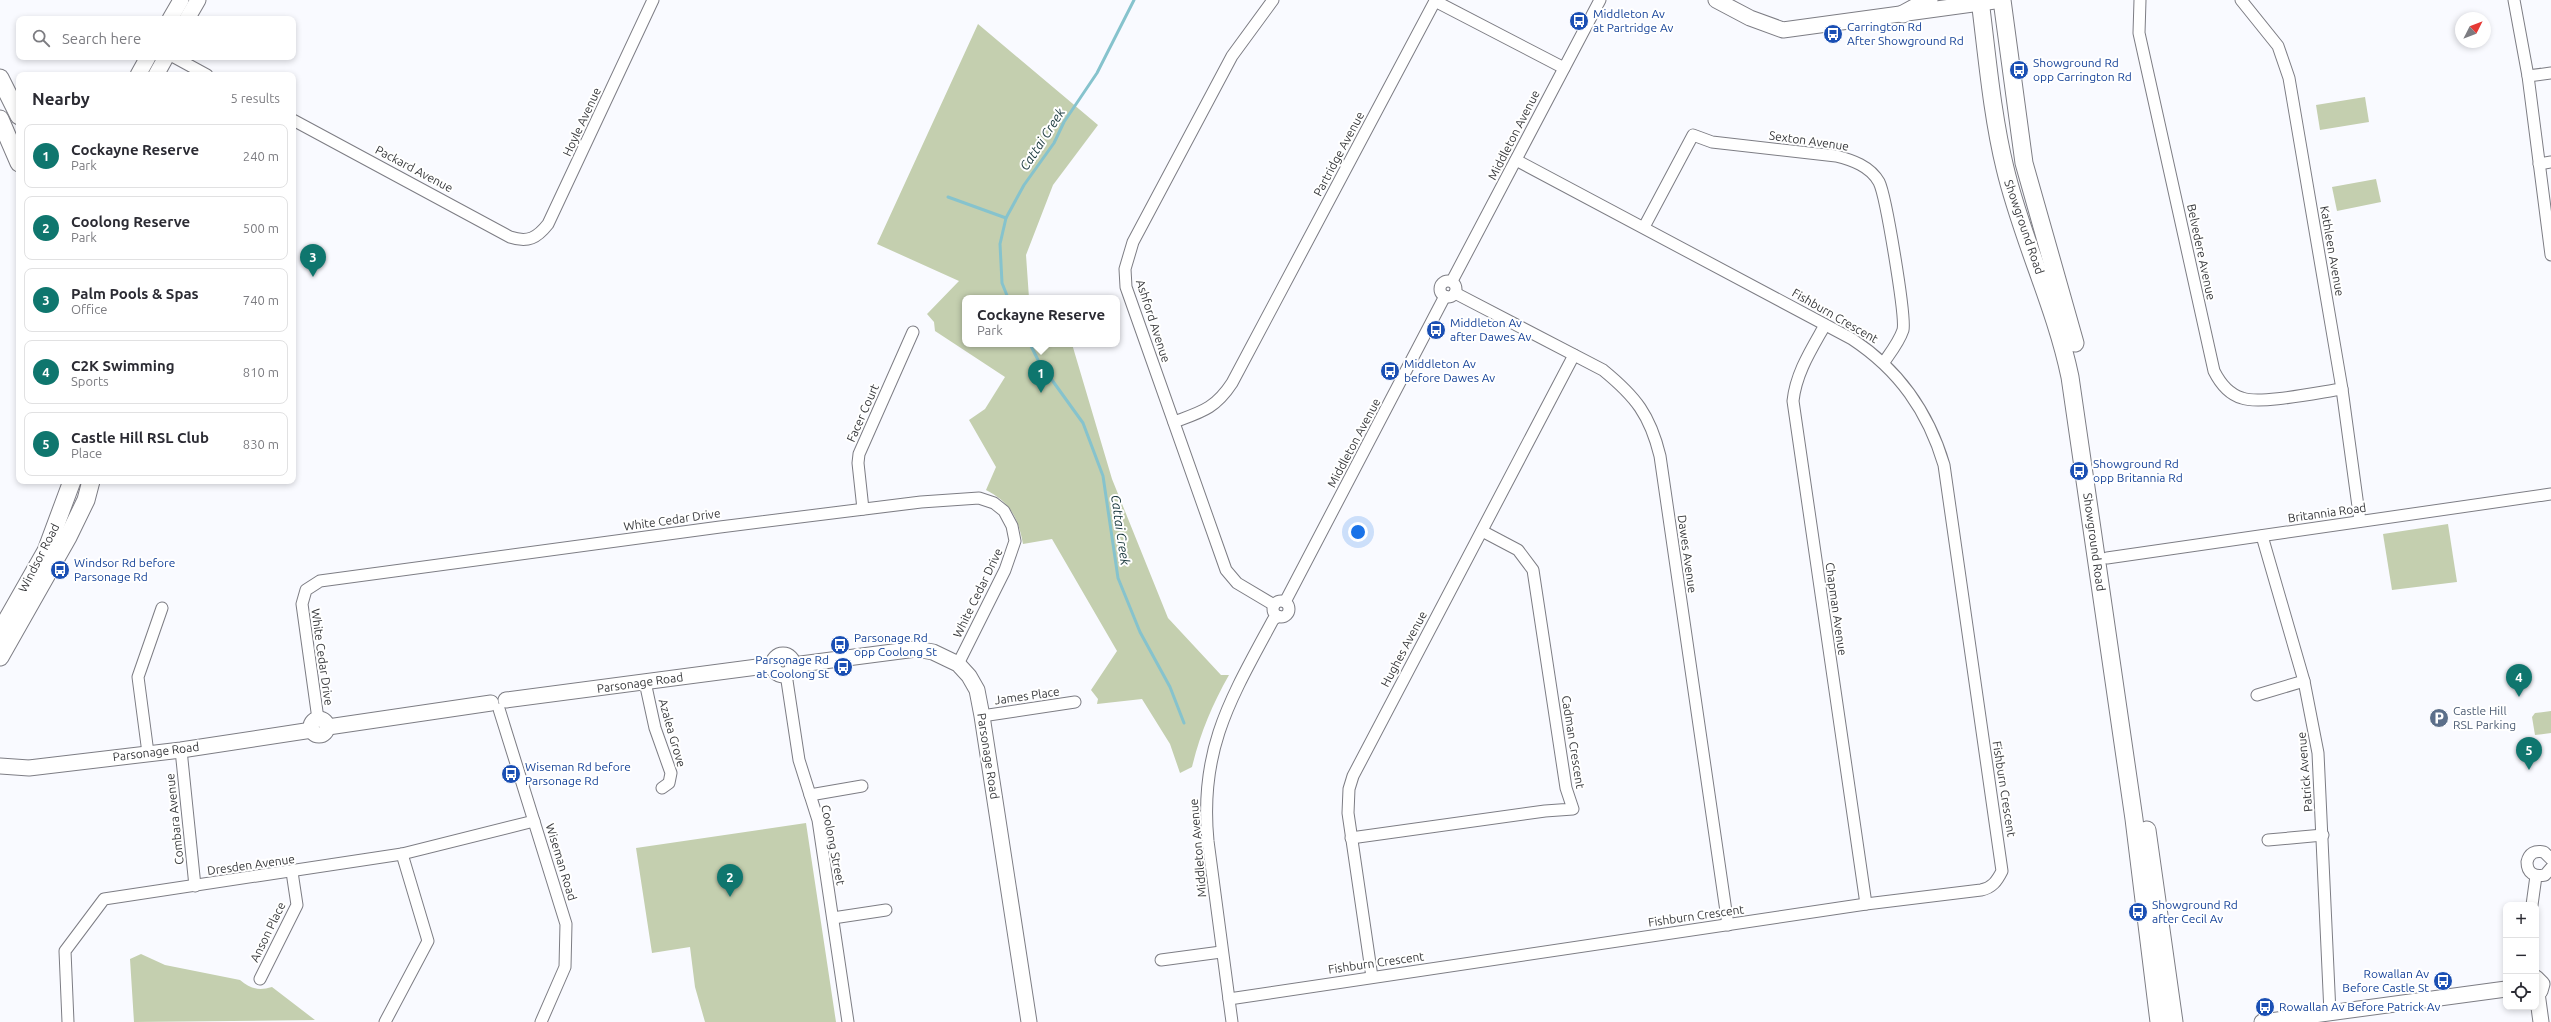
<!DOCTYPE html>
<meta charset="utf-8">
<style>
body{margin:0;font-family:Ubuntu,sans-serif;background:#f7f7f7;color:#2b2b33}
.controls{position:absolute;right:12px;bottom:12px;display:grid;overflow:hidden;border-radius:8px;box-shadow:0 2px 6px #0003}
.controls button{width:36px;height:36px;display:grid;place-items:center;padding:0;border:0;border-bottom:1px solid #e1e1e2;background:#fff;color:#2b2b33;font:20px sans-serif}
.compass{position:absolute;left:2455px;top:12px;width:36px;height:36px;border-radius:50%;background:#fff;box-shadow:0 2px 6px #0003;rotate:48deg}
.you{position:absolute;left:1358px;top:532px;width:14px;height:14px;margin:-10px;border:3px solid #fff;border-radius:50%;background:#1a73e8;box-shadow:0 0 0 6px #1a73e833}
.badge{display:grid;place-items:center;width:26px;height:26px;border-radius:50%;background:#0f766e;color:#fff;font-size:13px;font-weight:700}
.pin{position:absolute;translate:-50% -33px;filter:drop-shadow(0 1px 2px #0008)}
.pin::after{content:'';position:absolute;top:21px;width:14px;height:12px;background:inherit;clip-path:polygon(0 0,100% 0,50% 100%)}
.popup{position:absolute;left:962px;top:295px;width:158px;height:52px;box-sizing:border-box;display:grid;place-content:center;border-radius:8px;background:#fff;filter:drop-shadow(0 1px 3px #0005);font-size:13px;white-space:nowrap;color:#7c7c81}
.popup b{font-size:15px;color:#2b2b33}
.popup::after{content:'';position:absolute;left:50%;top:100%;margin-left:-8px;border:8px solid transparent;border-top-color:#fff}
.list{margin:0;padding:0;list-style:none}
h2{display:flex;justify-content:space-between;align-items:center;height:52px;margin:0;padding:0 16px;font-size:17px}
h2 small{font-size:13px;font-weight:400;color:#7c7c81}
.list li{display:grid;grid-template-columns:26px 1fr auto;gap:12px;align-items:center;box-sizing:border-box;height:64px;margin:0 8px 8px;padding:0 8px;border:1px solid #e1e1e2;border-radius:8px}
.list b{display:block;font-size:15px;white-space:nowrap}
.list p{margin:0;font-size:13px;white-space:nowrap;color:#7c7c81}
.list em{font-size:13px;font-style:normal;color:#7c7c81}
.icon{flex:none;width:22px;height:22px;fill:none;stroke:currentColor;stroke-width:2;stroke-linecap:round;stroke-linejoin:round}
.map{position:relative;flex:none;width:2551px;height:1022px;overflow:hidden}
.search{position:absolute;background:#fff;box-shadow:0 2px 6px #0003;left:16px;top:16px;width:280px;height:44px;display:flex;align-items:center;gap:10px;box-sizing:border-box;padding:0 14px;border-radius:8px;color:#7c7c81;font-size:15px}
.panel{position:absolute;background:#fff;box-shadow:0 2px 6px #0003;left:16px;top:72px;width:280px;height:412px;border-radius:8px}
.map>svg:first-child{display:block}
.green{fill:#c4cfaf}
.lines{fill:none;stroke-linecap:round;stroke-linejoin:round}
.stream{stroke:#86c3cd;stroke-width:3}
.street-casing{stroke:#7d7d84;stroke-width:13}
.secondary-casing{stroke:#7d7d84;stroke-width:17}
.primary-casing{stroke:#7d7d84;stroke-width:19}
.street{stroke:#fff;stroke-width:11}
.secondary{stroke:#fff;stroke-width:15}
.primary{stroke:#fff;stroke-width:17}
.labels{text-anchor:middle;stroke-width:4;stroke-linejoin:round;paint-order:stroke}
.transit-label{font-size:12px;fill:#164399;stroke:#fff;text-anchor:start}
.street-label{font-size:12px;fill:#37383b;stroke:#fff}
.service-label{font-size:12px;fill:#4e5e75;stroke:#fff;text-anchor:start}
.water-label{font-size:13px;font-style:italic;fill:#18373c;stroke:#fff}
</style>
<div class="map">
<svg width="2551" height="1022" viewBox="0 0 2551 1022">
<rect width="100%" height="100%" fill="#f9faff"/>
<!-- green -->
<g class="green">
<path d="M978,24L1098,125L1053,185L1026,255L1029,298H965V344H1072L1112,479L1168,618L1221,675H1229C1212,705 1200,734 1192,767L1180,773L1170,744L1142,699L1097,704L1098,699L1091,690L1117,651L1052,539L1023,544C1018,518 1011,503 986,490L996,467L969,420L985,409L1005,377L935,331L934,322L927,314L959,281L877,244Z"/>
<polygon points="2365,97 2369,122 2320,130 2316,105"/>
<polygon points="2376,179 2381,202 2337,211 2332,187"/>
<polygon points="2448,524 2457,582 2392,590 2383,534"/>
<polygon points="2551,711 2551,733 2535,735 2532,717 2535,713"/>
<polygon points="806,823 836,1022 705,1022 695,987 690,947 652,953 636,848"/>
<path d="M141,954L165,965L240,980C251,989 259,991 272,987L315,1020L134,1022L130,959Z"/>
</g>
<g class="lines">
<!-- stream -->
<g class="stream">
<polyline points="948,197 1006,218"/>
<polyline points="1008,298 1002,283 1000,244 1006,218 1024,185 1054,143 1064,122 1097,73 1134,0"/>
<polyline points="1030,344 1039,362 1083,423 1103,476 1118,578 1140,632 1170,687 1184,723"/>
</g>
<!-- street casing -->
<g class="street-casing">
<g id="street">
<polyline points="1273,0 1232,56 1133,242 1125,269 1126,287 1226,570 1237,583 1274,605"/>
<path d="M2140,0L2139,33L2214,371C2220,383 2228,394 2242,398C2260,405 2320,392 2342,389"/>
<polyline points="2241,0 2278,46 2289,78 2342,389 2360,521"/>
<polyline points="2514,0 2528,76 2551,255"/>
<polyline points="174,57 207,75"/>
<polyline points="2528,76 2551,73"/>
<path d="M293,120L510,237C528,243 537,238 548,224L653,0"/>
<polyline points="2539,164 2551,162"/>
<path d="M1644,227L1693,135L1712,142L1836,156C1852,160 1870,166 1879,182C1886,196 1906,317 1903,330C1899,342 1891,352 1884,362"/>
<polyline points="1452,281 1600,0"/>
<circle cx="1448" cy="289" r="8"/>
<path d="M1455,293L1603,370C1636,397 1650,415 1660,456L1728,925"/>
<path d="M1825,325C1811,350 1796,373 1793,401L1866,904"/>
<path d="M1174,422C1201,412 1215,409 1232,383L1435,1L1564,68"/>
<polyline points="863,509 858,463 859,454 913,332"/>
<polyline points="2262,536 2304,681 2318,753 2330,1013"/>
<polyline points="2107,558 2551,494"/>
<circle cx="1281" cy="609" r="8"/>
<polyline points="1285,602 1445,296"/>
<polyline points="786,674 799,760 818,820 848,1022"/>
<polyline points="645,682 655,728 671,773 669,783 662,788"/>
<polyline points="2257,695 2304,681"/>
<polyline points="499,709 566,924 565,967 541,1022"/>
<polyline points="982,716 1075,702"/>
<polyline points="318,719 302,604 306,590 320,581 720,527 921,502 979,498 994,503 1004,511 1012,526 1015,541 1005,570 958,664"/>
<polyline points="181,750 195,886"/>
<polyline points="148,753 138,677 162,608"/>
<polyline points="810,795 862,786"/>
<polyline points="1351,838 1545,811 1573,809 1566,788 1533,570 1518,550 1482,531"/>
<polyline points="2268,840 2323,835"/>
<path d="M2551,859L2544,852C2535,850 2529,853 2527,862C2527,873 2534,877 2545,875L2551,868"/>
<polyline points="2532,905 2536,876"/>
<polyline points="833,918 886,910"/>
<polyline points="1161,960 1221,952"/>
<polyline points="1372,977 1348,813 1349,789 1353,776 1574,355"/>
<polyline points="260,979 297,905 292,872"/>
<path d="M1229,999L1866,904L1981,890C1992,888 1997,881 2002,871L1944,465C1928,411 1899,370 1852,339L1516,160"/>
<polyline points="68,1022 65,951 104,899 402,854 534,821"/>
<polyline points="385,1022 428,941 402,854"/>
<path d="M1232,1022L1208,841C1199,749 1231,698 1273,620L1278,616"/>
</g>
</g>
<!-- secondary casing -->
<g class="secondary-casing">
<g id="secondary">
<polyline points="1716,0 1750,18 1783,30 2002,0"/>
<polyline points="170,19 181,0"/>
<polyline points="187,19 198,0"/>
<polyline points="138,75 148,57"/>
<polyline points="156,75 166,57"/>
<circle cx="783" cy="665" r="10"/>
<polyline points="793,665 916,649 933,652 958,664 969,676 977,690 982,716 1029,1022"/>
<polyline points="506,700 773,665"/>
<circle cx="319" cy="727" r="8"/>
<polyline points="328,727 491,703"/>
<polyline points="0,766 29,768 181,750 312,730"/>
<polyline points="2536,978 2542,984 2540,991 2536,993"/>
<polyline points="2537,993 2541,1022"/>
<polyline points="2262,1022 2506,989"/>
</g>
</g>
<!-- primary casing -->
<g class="primary-casing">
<g id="primary">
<path d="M1980,0C1987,55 1992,115 2005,168C2022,240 2055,305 2070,377L2134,819L2159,1022"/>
<polyline points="2002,0 2024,163 2075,343"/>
<polyline points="1903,14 1929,0"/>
<polyline points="0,78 19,116"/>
<polyline points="0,119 19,163"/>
<polyline points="0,632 46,551 72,481"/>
<polyline points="0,657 68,537 86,500 91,481"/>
<polyline points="2147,830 2174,1022"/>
</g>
</g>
<!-- street -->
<use href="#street" class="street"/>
<!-- secondary -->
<use href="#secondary" class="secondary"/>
<!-- primary -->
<use href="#primary" class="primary"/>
</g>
<!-- icons -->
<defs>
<g id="bus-disc" transform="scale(1)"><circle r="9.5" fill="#1a4fb4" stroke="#fff"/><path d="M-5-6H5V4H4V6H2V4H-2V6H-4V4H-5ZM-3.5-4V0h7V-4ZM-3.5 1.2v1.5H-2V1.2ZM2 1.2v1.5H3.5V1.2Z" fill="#fff"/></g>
<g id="parking-disc" transform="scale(1)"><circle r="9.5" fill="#5c6f8a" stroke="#fff"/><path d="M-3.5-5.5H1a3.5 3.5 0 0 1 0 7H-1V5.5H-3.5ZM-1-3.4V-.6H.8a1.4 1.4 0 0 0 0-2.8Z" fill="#fff"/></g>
</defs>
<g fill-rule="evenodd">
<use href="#bus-disc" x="1579" y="21"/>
<use href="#bus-disc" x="1833" y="34"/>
<use href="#bus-disc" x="2019" y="70"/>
<use href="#bus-disc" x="1436" y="330"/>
<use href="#bus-disc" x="1390" y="371"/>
<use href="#bus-disc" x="2079" y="471"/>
<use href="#bus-disc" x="60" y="570"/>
<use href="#bus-disc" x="840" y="645"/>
<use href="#bus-disc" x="843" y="667"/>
<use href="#parking-disc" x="2439" y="718"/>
<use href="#bus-disc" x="511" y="774"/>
<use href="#bus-disc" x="2138" y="912"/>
<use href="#bus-disc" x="2443" y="981"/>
<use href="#bus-disc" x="2265" y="1007"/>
</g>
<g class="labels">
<!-- transit labels -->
<g class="transit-label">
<text x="1593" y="18">Middleton Av<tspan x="1593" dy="14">at Partridge Av</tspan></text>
<text x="1847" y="31">Carrington Rd<tspan x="1847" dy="14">After Showground Rd</tspan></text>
<text x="2033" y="67">Showground Rd<tspan x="2033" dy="14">opp Carrington Rd</tspan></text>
<text x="1450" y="327">Middleton Av<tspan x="1450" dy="14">after Dawes Av</tspan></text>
<text x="1404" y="368">Middleton Av<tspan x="1404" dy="14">before Dawes Av</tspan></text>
<text x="2093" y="468">Showground Rd<tspan x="2093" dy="14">opp Britannia Rd</tspan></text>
<text x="74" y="567">Windsor Rd before<tspan x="74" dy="14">Parsonage Rd</tspan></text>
<text x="854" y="642">Parsonage Rd<tspan x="854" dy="14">opp Coolong St</tspan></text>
<text x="829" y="664" text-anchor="end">Parsonage Rd<tspan x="829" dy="14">at Coolong St</tspan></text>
<text x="525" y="771">Wiseman Rd before<tspan x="525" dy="14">Parsonage Rd</tspan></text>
<text x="2152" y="909">Showground Rd<tspan x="2152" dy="14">after Cecil Av</tspan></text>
<text x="2429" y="978" text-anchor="end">Rowallan Av<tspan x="2429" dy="14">Before Castle St</tspan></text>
<text x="2279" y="1011">Rowallan Av Before Patrick Av</text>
</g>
<!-- street labels -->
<g class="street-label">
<text transform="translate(582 122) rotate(-65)" y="4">Hoyle Avenue</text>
<text transform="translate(1514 135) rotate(-63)" y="4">Middleton Avenue</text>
<text transform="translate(1809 141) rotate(8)" y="4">Sexton Avenue</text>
<text transform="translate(1339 154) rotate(-62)" y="4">Partridge Avenue</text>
<text transform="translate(414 169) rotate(28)" y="4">Packard Avenue</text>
<text transform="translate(2024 227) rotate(71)" y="4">Showground Road</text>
<text transform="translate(2332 251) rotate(80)" y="4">Kathleen Avenue</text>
<text transform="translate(2201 252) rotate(78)" y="4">Belvedere Avenue</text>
<text transform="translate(1835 316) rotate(30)" y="4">Fishburn Crescent</text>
<text transform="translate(1153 321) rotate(72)" y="4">Ashford Avenue</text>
<text transform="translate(863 413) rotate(-66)" y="4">Facer Court</text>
<text transform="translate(1354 443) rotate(-62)" y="4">Middleton Avenue</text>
<text transform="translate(2327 513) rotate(-8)" y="4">Britannia Road</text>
<text transform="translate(672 520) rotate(-8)" y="4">White Cedar Drive</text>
<text transform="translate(2094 542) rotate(82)" y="4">Showground Road</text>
<text transform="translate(1687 554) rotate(82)" y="4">Dawes Avenue</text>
<text transform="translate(39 558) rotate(-63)" y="4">Windsor Road</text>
<text transform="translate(978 593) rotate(-64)" y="4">White Cedar Drive</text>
<text transform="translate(1836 609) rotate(82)" y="4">Chapman Avenue</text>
<text transform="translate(1404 649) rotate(-62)" y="4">Hughes Avenue</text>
<text transform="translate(322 657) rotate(82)" y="4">White Cedar Drive</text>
<text transform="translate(640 683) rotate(-8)" y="4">Parsonage Road</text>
<text transform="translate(1027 696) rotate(-8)" y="4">James Place</text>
<text transform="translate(672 733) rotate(74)" y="4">Azalea Grove</text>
<text transform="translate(1573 742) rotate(81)" y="4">Cadman Crescent</text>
<text transform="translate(156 752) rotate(-7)" y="4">Parsonage Road</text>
<text transform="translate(988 756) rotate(81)" y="4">Parsonage Road</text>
<text transform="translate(2305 772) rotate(-95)" y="4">Patrick Avenue</text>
<text transform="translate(2004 789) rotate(81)" y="4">Fishburn Crescent</text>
<text transform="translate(175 819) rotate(-96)" y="4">Combara Avenue</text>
<text transform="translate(833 845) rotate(79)" y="4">Coolong Street</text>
<text transform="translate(1198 848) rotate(-95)" y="4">Middleton Avenue</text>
<text transform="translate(561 862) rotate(73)" y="4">Wiseman Road</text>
<text transform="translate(251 865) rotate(-8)" y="4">Dresden Avenue</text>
<text transform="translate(1696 916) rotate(-8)" y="4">Fishburn Crescent</text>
<text transform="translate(268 932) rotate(-64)" y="4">Anson Place</text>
<text transform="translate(1376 963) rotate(-8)" y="4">Fishburn Crescent</text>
</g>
<!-- service labels -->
<g class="service-label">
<text x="2453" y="715">Castle Hill<tspan x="2453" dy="14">RSL Parking</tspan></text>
</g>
<!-- water labels -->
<g class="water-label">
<text transform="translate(1042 139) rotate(-57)" y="5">Cattai Creek</text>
<text transform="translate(1121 530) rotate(82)" y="5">Cattai Creek</text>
</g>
</g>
</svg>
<div class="controls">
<button>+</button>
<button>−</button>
<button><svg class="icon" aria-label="locate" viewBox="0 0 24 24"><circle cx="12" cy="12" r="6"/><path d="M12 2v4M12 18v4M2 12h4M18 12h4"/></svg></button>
</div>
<svg class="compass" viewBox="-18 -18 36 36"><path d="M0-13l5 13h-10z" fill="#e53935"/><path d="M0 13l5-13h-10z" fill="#7c7c81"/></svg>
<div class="you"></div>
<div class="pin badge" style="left:1041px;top:393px">1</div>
<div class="popup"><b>Cockayne Reserve</b>Park</div>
<div class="pin badge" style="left:730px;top:897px">2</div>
<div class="pin badge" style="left:313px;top:277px">3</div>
<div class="pin badge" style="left:2519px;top:697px">4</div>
<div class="pin badge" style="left:2529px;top:770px">5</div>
<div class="search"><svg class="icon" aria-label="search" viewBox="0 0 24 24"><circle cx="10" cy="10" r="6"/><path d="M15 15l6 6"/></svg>Search here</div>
<section class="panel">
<h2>Nearby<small>5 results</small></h2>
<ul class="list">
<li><span class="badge">1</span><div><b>Cockayne Reserve</b><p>Park</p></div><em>240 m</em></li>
<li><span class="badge">2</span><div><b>Coolong Reserve</b><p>Park</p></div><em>500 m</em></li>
<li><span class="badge">3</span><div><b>Palm Pools &amp; Spas</b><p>Office</p></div><em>740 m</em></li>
<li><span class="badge">4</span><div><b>C2K Swimming</b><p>Sports</p></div><em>810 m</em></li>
<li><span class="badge">5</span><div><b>Castle Hill RSL Club</b><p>Place</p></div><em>830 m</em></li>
</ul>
</section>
</div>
